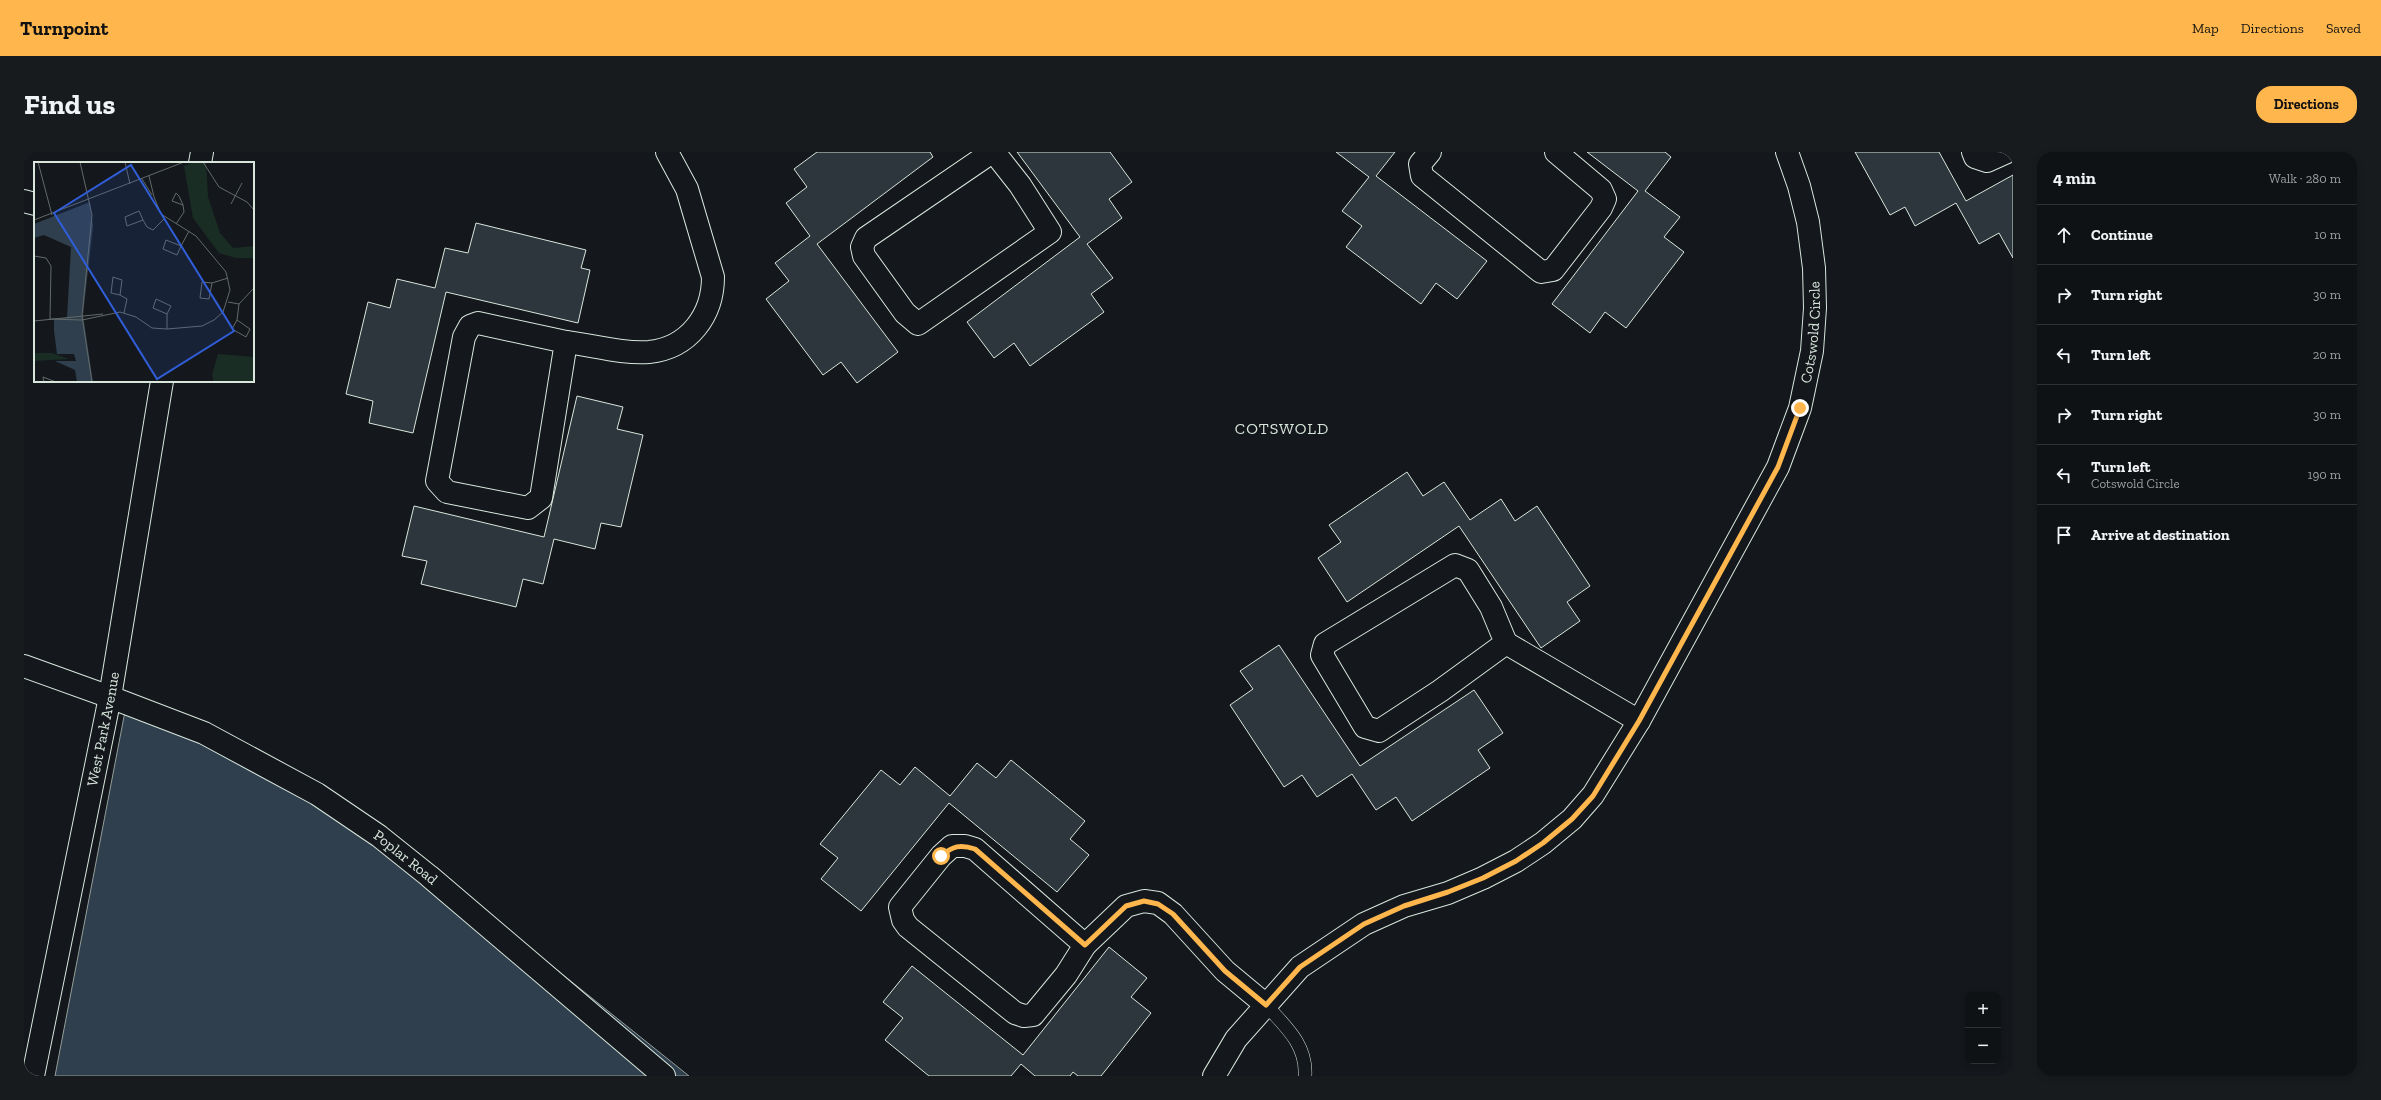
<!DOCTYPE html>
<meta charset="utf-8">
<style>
body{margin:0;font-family:"Zilla Slab",serif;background:#181b1e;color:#f1f3f6}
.controls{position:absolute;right:12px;bottom:12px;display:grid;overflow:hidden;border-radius:8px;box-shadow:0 2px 6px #0003}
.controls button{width:36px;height:36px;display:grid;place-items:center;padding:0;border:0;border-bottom:1px solid #2f3234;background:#0f1215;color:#f1f3f6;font:20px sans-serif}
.stop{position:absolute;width:12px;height:12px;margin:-9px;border:3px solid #ffb74d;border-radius:50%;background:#fff}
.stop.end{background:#ffb74d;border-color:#fff;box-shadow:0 1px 4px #0008}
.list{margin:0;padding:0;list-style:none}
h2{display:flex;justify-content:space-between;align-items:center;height:52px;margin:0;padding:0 16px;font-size:17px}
h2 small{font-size:13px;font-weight:400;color:#9b9ea0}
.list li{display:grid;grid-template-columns:26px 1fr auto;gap:12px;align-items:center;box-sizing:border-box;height:60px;padding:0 16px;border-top:1px solid #2f3234}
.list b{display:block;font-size:15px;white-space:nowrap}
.list p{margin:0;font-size:13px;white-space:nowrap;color:#9b9ea0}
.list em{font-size:13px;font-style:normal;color:#9b9ea0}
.icon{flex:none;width:22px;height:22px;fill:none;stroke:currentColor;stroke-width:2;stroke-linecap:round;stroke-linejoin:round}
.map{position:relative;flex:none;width:1989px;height:924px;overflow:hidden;border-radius:16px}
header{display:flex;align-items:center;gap:24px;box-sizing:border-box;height:56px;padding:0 20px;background:#ffb74d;color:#111}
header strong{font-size:19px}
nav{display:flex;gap:22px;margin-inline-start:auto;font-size:14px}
.intro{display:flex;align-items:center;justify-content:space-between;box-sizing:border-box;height:96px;padding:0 24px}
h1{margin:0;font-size:28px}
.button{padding:10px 18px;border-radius:16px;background:#ffb74d;color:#111;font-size:14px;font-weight:700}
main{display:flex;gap:24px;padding:0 24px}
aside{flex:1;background:#0f1215;border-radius:16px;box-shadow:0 2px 6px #0003}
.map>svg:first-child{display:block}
.water{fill:#2f3f4d;stroke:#939e99}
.building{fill:#2c363c;stroke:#d8e6dc}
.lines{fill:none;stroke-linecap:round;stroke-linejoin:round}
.lane-casing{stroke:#d8e6dc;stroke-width:14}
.street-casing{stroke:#d8e6dc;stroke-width:24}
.secondary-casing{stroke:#d8e6dc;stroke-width:24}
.lane{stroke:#14181c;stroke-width:13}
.street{stroke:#14181c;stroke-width:22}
.secondary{stroke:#14181c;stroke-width:22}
.route{stroke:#ffb74d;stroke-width:5}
.labels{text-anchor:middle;stroke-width:3;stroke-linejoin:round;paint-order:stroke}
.street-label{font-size:15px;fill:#d8e6dc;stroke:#14181c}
.neighbourhood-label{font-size:16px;letter-spacing:1px;fill:#d8e6dc;stroke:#14181c}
.inset-road{fill:none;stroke:#626a69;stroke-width:1}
.view{fill:#305dd8;fill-opacity:0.15;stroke:#305dd8;stroke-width:2}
.inset-edge{fill:none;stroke:#d8e6dc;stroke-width:2}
</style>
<header>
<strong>Turnpoint</strong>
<nav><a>Map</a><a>Directions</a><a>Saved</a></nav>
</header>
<div class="intro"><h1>Find us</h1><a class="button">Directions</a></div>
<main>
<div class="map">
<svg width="1989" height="924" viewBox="0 0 1989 924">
<rect width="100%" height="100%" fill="#14181c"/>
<!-- water -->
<polygon class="water" points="103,549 326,652 665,924 31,924"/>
<!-- building -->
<g class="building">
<polygon points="793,0 906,0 909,5 793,92 874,200 833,231 817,210 799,223 742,147 765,129 751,111 786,84 762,51 783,35 770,17"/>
<polygon points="993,0 1086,0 1108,30 1085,47 1098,66 1063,92 1089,126 1067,142 1080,160 1006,214 990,191 970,206 943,170 1056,85"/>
<polygon points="1312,0 1371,0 1352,24 1463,109 1433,147 1412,131 1397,152 1322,95 1338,74 1318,59 1345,25"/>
<polygon points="1563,0 1641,0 1647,5 1621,39 1656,65 1640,85 1660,100 1602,176 1581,160 1566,181 1528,152 1614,39"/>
<polygon points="1831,0 1915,0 1942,49 1989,23 1989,106 1975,81 1955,92 1932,51 1891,74 1881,55 1866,63"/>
<polygon points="452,71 562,98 557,116 566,118 554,171 422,140 389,281 345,271 349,249 322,242 344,150 366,156 373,127 411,136 421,96 444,101"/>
<polygon points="553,244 599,255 593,277 619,283 597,375 577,371 571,397 530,387 519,432 499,427 492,455 397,432 403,409 378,404 390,354 520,385"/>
<polygon points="1383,320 1399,344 1420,330 1446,368 1477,347 1491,369 1513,354 1566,434 1543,450 1556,469 1517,496 1435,374 1323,450 1294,406 1317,390 1305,373"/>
<polygon points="1255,493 1336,614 1450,538 1479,581 1454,598 1466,616 1388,669 1372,645 1352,658 1328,622 1293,645 1278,623 1260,635 1206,553 1229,537 1216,519"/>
<polygon points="987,608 1061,669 1046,687 1065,703 1033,740 925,651 837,759 797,727 814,706 796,692 857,618 876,633 891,615 926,644 953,611 972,626"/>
<polygon points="1085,795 1123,826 1107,845 1127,861 1077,924 1054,924 1049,920 1046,924 1011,924 997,912 987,924 905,924 861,888 879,866 859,850 888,814 999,903"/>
</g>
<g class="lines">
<!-- lane casing -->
<g class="lane-casing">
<path id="lane" d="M1242,853C1262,875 1283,893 1281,924"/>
</g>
<!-- street casing -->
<g class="street-casing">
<g id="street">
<polyline points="968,0 842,86 838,95 840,104 881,161 894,172 1026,80 996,33 970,0"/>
<polyline points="1406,0 1396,12 1398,24 1517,120 1529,118 1577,56 1581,47 1577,38 1532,0"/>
<polyline points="1949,0 1951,5 1963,9 1983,0"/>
<polyline points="0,49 11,52"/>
<polygon points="454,171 542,190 517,346 504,356 423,340 413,329 440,185 446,174"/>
<path d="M542,190C568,193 598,202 625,200C665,196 689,163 689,125L663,37L643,0"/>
<polygon points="1431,413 1444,418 1467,455 1482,491 1416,539 1355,579 1341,575 1298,503 1301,492"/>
<polyline points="1482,491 1615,569"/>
<polyline points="0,514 86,545"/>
<polygon points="928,694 941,694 951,697 1061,793 1042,823 1009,863 1000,864 991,861 884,775 879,768 876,755 917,704"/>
<polyline points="1061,793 1102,754 1120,749 1134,751 1149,762 1201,819 1242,853"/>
<path id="s1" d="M1190,924L1212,887L1276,815L1340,772L1380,754L1424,741L1459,726L1492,709L1519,691L1548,667L1569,643L1615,569L1754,315L1776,256L1788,199L1791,156L1790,116L1784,70L1775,34L1763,0"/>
</g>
</g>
<!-- secondary casing -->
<g class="secondary-casing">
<g id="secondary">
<polyline points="176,11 178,0"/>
<path id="s2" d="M86,545L180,581L293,642L355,684L405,724L640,924"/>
<path id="s3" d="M9,924L86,545L138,229"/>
</g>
</g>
<!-- lane -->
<use href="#lane" class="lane"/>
<!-- street -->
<use href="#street" class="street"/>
<!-- secondary -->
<use href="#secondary" class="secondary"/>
</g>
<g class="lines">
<!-- route -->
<path class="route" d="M917,704C929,694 936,692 951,697L1061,793L1102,754L1120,749L1134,752L1149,762L1201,819L1242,853L1276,815L1340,772L1380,754L1424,740L1459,726L1492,709L1519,691L1548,667L1569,644L1615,569L1754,315L1776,256"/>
</g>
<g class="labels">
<!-- street labels -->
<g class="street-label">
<text dy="5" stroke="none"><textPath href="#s1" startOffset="1000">Cotswold Circle</textPath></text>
<text dy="5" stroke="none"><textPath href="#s3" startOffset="354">West Park Avenue</textPath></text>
<text dy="5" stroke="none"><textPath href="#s2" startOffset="338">Poplar Road</textPath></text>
</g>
<!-- neighbourhood labels -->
<g class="neighbourhood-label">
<text x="1258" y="282">COTSWOLD</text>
</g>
</g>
<!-- overview -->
<g transform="translate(10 10)">
<rect width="220" height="220" fill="#14181c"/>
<path d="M160,0H172L174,35L186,71L199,86L220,84V96H202L185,91L159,56L150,4ZM0,191H18L35,197L0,199ZM184,192L220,195V219L180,220L178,213Z" fill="#1a2d24"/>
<path d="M56,40L59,64L49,153L59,220H43L41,208L21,199H42L40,192H23L20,169V157L33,156L37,85L10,73L0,76V62Z" fill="#2f3f4d"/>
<path class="inset-road" d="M4,0L18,53M46,0L58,53L48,154L58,220M91,0L96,22M169,0L185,25L213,40L220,48M108,17L118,33M142,31L145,34L149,43L138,39ZM197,42L208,21M105,49L109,58L93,64L91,55ZM0,58L150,0M109,58L113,65L119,68L131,56M142,62L150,50L149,43M132,78L147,84L143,93L129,87ZM147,84L155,69M0,94L12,96L17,104L16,157M79,115L88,118L86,133L77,131ZM168,120L178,121L175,137L166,136ZM178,121L194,116M86,133L93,137L90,151M122,137L137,144L133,152L119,146ZM194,140L205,142L219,127M133,152V167M16,157L48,158L86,150L102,155L118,166L133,167L168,164L180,158L189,150L196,128L192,110L162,74L127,52L120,35L115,14M203,158L216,167L212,175L198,167ZM203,158L205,142M0,159L69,152M10,220L9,215L22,220"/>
<path class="view" d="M97,3L200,169L123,217L20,51Z"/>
<rect width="220" height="220" class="inset-edge"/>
</g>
</svg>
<div class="controls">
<button>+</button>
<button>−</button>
</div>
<div class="stop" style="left:917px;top:704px"></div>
<div class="stop end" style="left:1776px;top:256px"></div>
</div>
<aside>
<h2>4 min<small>Walk · 280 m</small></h2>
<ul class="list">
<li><svg class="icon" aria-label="ahead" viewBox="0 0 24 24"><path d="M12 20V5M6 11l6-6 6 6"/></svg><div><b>Continue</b></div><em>10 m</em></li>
<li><svg class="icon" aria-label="right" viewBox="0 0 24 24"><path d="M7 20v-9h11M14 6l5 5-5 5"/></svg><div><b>Turn right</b></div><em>30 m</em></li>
<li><svg class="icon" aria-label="left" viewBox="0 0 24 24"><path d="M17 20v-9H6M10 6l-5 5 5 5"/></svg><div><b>Turn left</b></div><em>20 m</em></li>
<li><svg class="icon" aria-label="right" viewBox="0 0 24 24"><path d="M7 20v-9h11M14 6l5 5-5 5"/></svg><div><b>Turn right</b></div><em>30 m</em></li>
<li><svg class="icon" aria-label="left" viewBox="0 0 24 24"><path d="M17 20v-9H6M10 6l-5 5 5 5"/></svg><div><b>Turn left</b><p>Cotswold Circle</p></div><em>190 m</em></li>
<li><svg class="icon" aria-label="arrive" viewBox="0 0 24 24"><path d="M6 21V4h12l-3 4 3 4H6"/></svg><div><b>Arrive at destination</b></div></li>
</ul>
</aside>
</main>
